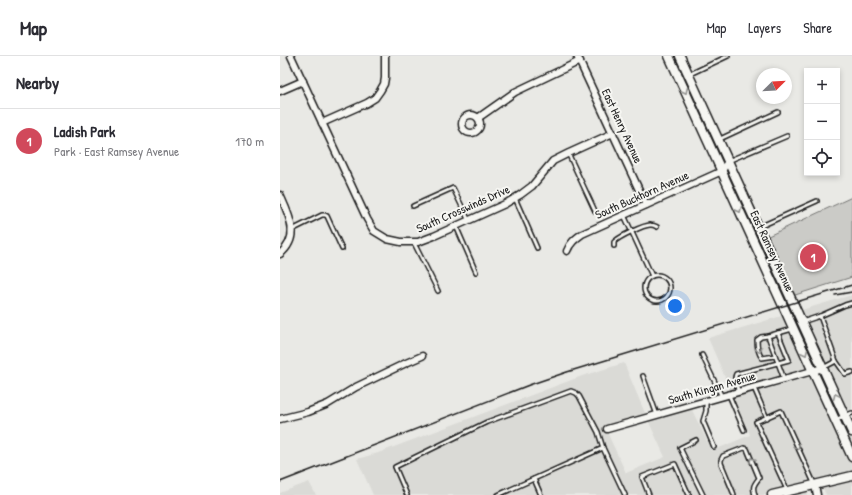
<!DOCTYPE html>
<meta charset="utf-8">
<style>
body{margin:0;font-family:"Patrick Hand",sans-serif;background:#f7f7f7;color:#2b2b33}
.controls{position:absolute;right:12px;top:12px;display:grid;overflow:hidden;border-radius:0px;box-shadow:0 2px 6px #0003}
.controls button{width:36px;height:36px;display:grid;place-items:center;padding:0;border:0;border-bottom:1px solid #e1e1e2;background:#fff;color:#2b2b33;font:20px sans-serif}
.compass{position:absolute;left:476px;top:12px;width:36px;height:36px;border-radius:50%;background:#fff;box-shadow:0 2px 6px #0003;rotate:66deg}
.you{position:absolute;left:395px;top:250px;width:14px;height:14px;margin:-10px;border:3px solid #fff;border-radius:50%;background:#1a73e8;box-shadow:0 0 0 6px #1a73e833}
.badge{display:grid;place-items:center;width:26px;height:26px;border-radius:50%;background:#d1495b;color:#fff;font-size:13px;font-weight:700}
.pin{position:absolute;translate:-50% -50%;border:2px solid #fff;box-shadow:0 1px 4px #0006}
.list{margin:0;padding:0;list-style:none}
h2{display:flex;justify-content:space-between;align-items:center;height:52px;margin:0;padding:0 16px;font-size:17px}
h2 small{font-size:13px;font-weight:400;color:#7c7c81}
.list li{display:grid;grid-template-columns:26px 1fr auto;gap:12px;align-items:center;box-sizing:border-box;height:64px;padding:0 16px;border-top:1px solid #e1e1e2}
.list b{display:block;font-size:15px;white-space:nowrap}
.list p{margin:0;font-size:13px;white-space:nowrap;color:#7c7c81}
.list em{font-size:13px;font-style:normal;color:#7c7c81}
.icon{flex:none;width:22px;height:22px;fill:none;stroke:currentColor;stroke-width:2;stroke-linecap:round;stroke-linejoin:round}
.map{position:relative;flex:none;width:572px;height:439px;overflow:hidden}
header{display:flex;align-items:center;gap:24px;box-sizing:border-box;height:56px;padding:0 20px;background:#fff;border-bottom:1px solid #e1e1e2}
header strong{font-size:19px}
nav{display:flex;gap:22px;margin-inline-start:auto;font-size:14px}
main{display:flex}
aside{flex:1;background:#fff}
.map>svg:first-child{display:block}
.built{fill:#dadad6;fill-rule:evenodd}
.green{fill:#cbcbc7;stroke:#747472}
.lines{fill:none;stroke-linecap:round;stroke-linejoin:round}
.lane-casing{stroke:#1c1c1c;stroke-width:6}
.street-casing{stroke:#1c1c1c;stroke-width:9}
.secondary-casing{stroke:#1c1c1c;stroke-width:11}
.lane{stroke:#f6f6f2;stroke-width:3}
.street{stroke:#f6f6f2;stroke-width:6}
.secondary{stroke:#f6f6f2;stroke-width:8}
.rail{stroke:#1c1c1c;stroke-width:1.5}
.oneway{stroke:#949492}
.labels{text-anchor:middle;stroke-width:4;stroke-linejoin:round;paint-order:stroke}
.street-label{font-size:12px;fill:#1c1c1c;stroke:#f6f6f2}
</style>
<header>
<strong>Map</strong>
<nav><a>Map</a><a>Layers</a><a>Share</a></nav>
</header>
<main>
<aside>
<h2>Nearby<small></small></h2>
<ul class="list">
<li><span class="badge">1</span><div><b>Ladish Park</b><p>Park · East Ramsey Avenue</p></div><em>170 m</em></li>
</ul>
</aside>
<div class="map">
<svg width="572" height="439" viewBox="0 0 572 439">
<rect width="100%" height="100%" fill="#e9e9e5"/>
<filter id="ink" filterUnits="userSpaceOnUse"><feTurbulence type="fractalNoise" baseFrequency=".025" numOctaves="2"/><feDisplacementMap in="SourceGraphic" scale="8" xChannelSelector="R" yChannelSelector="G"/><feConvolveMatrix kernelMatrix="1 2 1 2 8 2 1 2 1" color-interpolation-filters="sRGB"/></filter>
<g filter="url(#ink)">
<!-- built -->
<g class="built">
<path d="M572,239V439H546L541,427L525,431L528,439H93L77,403L98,397L302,320L344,307L367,362L410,350L432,395L470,379L428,282ZM367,362L385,401L346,417L326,374Z"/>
<polygon points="29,426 36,439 0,439 0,437"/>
</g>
<!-- green -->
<polygon class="green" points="572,141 572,221 512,240 486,181"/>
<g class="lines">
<!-- lane casing -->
<g class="lane-casing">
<g id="lane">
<polyline points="410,18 448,0"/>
<polyline points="440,83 498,56"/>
<polyline points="288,97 315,155"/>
<polyline points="448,105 507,80"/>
<polyline points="235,142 257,192"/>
<polyline points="133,150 173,132 189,165"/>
<polyline points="344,159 372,220"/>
<polyline points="176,170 196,216"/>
<polyline points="479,171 537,145"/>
<polyline points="12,174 42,159 45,159 47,160 62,193"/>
<polyline points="134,187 158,235"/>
<path d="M334,190V186C339,181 365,168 371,169C374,169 375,170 377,171"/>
<circle cx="377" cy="232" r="13"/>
<polyline points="540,260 556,305"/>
<polyline points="522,266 540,260 565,249 572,247"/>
<path d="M488,280L481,281L477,284C477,290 478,297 482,302L495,300"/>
<polyline points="422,299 442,341"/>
<polyline points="543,312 556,305 565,318 572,316"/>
<polyline points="363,320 377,359"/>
<polyline points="504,323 488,280 512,273"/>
<polyline points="474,332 487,362"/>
<path d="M459,336C457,331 453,323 456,318L509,304L498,277"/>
<polyline points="449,339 464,374"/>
<polyline points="426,345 426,355 423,365 426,372 434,391"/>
<polyline points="555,364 572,357"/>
<polyline points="416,384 400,392 423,439"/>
<polyline points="254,423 261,439"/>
<polyline points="507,434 476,366 501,355 534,427"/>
<polyline points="127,439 115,411 117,410 207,366 291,335 296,337 299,340 318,376 323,392 345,439"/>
<polyline points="218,439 323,392"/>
<polyline points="369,439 362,421 395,408 409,439"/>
<path d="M454,439L453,436L441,407V404L443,400L464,392L467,393L479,422C474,429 472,430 475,439"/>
</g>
</g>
<!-- street casing -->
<g class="street-casing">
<g id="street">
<polyline points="11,0 87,163 94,175 107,183 121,186 138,186 154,180 225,148 240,139 252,130 273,105 289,97 333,77"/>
<polyline points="297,0 366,149"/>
<polyline points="0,35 23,25"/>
<circle cx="191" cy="68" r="9"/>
<polyline points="198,62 235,36 300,5"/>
<polyline points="42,67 87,47 95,42 100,35 104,28 105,22 105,0"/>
<path d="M0,139C9,159 21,181 0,198"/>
<path d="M287,195C290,187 295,183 302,178L442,115L448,105"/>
<polyline points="0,363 28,356 48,348 76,331 126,307 142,300"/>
<polyline points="327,373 543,312"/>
<polyline points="535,429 537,439"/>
</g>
</g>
<!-- secondary casing -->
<g class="secondary-casing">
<g id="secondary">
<polyline points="389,0 572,401"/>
<polyline points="400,0 572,376"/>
<polyline points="492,439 572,420"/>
</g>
</g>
<!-- lane -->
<use href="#lane" class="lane"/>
<!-- street -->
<use href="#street" class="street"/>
<!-- secondary -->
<use href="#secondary" class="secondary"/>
<!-- rail -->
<g class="rail">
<polyline points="555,239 572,236"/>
<polyline points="0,426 249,329 287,316 572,229"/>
</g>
</g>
<!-- one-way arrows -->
<defs><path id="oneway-chevron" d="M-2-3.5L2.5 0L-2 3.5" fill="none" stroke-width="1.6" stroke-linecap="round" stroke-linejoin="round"/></defs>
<g class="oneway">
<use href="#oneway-chevron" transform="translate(405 35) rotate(65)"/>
<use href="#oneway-chevron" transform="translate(459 154) rotate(65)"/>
<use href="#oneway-chevron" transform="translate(479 294) rotate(74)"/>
<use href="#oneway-chevron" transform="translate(525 297) rotate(65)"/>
<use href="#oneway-chevron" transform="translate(556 340) rotate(-114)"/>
<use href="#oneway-chevron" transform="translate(517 391) rotate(66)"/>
<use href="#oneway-chevron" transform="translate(472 404) rotate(-114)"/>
</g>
</g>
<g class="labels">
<!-- street labels -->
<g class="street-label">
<text transform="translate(342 70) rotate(65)" y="4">East Henry Avenue</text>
<text transform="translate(362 139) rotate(-24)" y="4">South Buckhorn Avenue</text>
<text transform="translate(183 153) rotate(-24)" y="4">South Crosswinds Drive</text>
<text transform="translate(492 195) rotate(65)" y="4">East Ramsey Avenue</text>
<text transform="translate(432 332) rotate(-16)" y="4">South Kingan Avenue</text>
</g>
</g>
</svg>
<div class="controls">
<button>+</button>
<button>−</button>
<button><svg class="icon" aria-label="locate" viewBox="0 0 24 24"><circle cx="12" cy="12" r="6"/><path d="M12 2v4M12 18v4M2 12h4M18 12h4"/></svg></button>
</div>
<svg class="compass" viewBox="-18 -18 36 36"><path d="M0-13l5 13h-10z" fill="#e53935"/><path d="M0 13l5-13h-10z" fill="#7c7c81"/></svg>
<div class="you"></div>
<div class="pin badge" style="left:533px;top:201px">1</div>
</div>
</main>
